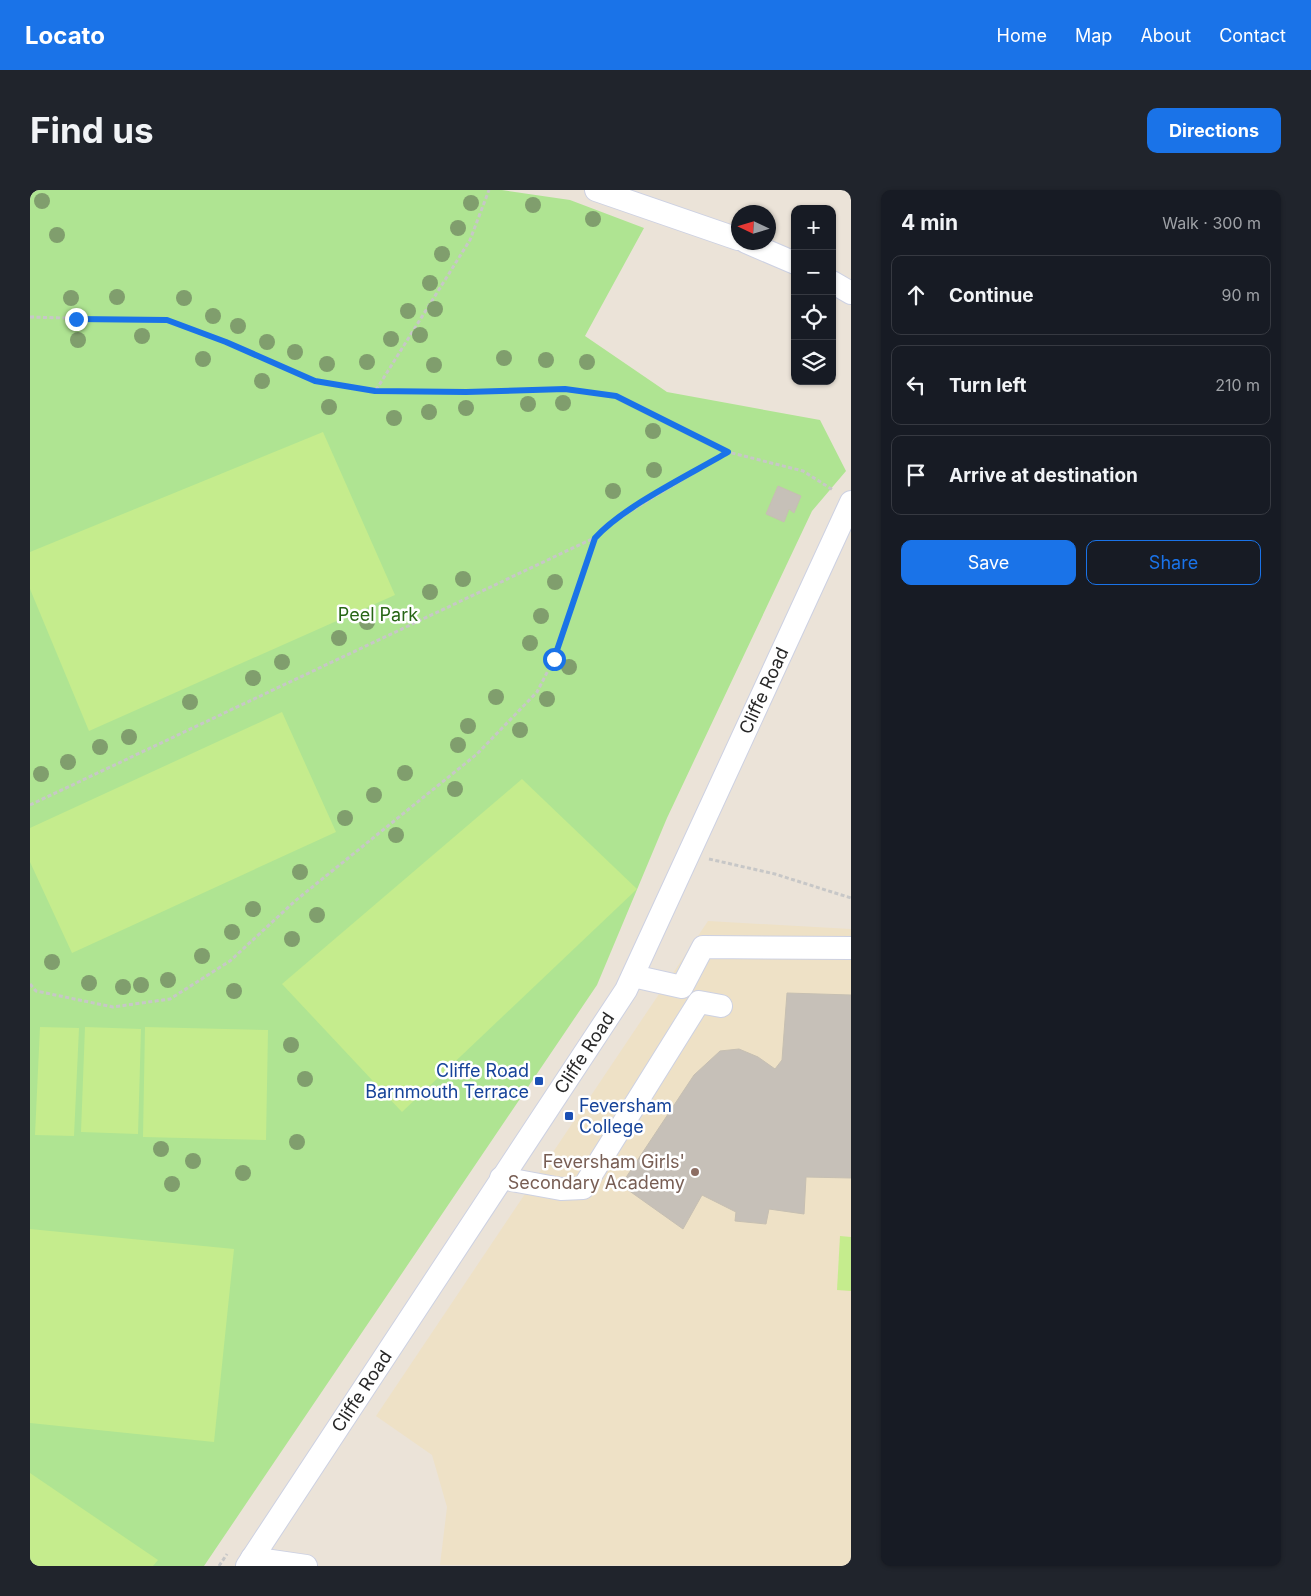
<!DOCTYPE html>
<meta charset="utf-8">
<style>
body{margin:0;font-family:Inter,sans-serif;background:#20242c;color:#f1f3f6}
.controls{position:absolute;right:15px;top:15px;display:grid;overflow:hidden;border-radius:10px;box-shadow:0 1px 4px #0004}
.controls button{width:45px;height:45px;display:grid;place-items:center;padding:0;border:0;border-bottom:1px solid #363941;background:#171b24;color:#f1f3f6;font:25px sans-serif}
.compass{position:absolute;left:701px;top:15px;width:45px;height:45px;border-radius:50%;background:#171b24;box-shadow:0 1px 4px #0004;rotate:274deg}
.stop{position:absolute;width:15px;height:15px;margin:-11px;border:4px solid #1a73e8;border-radius:50%;background:#fff}
.stop.end{background:#1a73e8;border-color:#fff;box-shadow:0 1px 5px #0008}
.list{margin:0;padding:0;list-style:none}
h2{display:flex;justify-content:space-between;align-items:center;height:65px;margin:0;padding:0 20px;font-size:21px}
h2 small{font-size:16px;font-weight:400;color:#9ea1a6}
.list li{display:grid;grid-template-columns:32px 1fr auto;gap:15px;align-items:center;box-sizing:border-box;height:80px;margin:0 10px 10px;padding:0 10px;border:1px solid #363941;border-radius:10px}
.list b{display:block;font-size:19px;white-space:nowrap}
.list em{font-size:16px;font-style:normal;color:#9ea1a6}
.actions{display:flex;gap:10px;padding:15px 20px}
.actions a{flex:1;padding:11px 0;border:1px solid #1a73e8;border-radius:10px;text-align:center;font-size:18px;color:#1a73e8}
.actions .main{background:#1a73e8;color:#fff}
.icon{flex:none;width:28px;height:28px;fill:none;stroke:currentColor;stroke-width:2;stroke-linecap:round;stroke-linejoin:round}
.map{position:relative;flex:none;width:821px;height:1376px;overflow:hidden;border-radius:10px}
header{display:flex;align-items:center;gap:30px;box-sizing:border-box;height:70px;padding:0 25px;background:#1a73e8;color:#fff}
header strong{font-size:24px}
nav{display:flex;gap:28px;margin-inline-start:auto;font-size:18px}
.intro{display:flex;align-items:center;justify-content:space-between;box-sizing:border-box;height:120px;padding:0 30px}
h1{margin:0;font-size:35px}
.button{padding:12px 22px;border-radius:10px;background:#1a73e8;color:#fff;font-size:18px;font-weight:700}
main{display:flex;gap:30px;padding:0 30px}
aside{flex:1;background:#171b24;border-radius:10px;box-shadow:0 1px 4px #0004}
.map>svg:first-child{display:block}
.education{fill:#eee1c6}
.green{fill:#afe492}
.pitch{fill:#c5ec8d}
.building{fill:#c6c0b8;stroke:#c6bfb2}
.lines{fill:none;stroke-linecap:round;stroke-linejoin:round}
.minor-casing{stroke:#cdd1e2;stroke-width:24}
.path{stroke:#c7c7c7;stroke-width:3;stroke-dasharray:4 2.5;stroke-linecap:butt}
.minor{stroke:#fff;stroke-width:22}
.tree{fill:#809e6d}
.route{stroke:#1a73e8;stroke-width:6}
.transit-dot{fill:#1a4fb4;stroke:#fff;stroke-width:2}
.education-dot{fill:#8d6e63;stroke:#fff;stroke-width:2}
.labels{text-anchor:middle;stroke-width:5;stroke-linejoin:round;paint-order:stroke}
.park-label{font-size:18px;fill:#286616;stroke:#fff}
.street-label{font-size:18px;fill:#282828;stroke:#fff}
.transit-label{font-size:18px;fill:#164399;stroke:#fff;text-anchor:end}
.education-label{font-size:18px;fill:#785e54;stroke:#fff;text-anchor:end}
</style>
<header>
<strong>Locato</strong>
<nav><a>Home</a><a>Map</a><a>About</a><a>Contact</a></nav>
</header>
<div class="intro"><h1>Find us</h1><a class="button">Directions</a></div>
<main>
<div class="map">
<svg width="821" height="1376" viewBox="0 0 821 1376">
<rect width="100%" height="100%" fill="#ebe3d8"/>
<!-- education -->
<polygon class="education" points="678,731 821,739 821,1376 410,1375 417,1317 402,1265 346,1226"/>
<!-- green -->
<polygon class="green" points="0,0 472,0 540,10 614,38 555,146 637,202 790,230 816,281 782,321 637,628 567,795 174,1376 0,1376"/>
<!-- pitch -->
<g class="pitch">
<polygon points="293,242 365,405 59,541 0,399 0,362"/>
<polygon points="252,522 306,642 42,763 0,672 0,638"/>
<polygon points="492,589 607,699 372,922 252,794"/>
<polygon points="10,837 49,838 44,946 5,945"/>
<polygon points="55,837 111,839 108,944 51,942"/>
<polygon points="115,837 238,840 236,950 113,947"/>
<polygon points="0,1039 204,1059 184,1252 0,1233"/>
<polygon points="810,1046 821,1047 821,1101 807,1100"/>
<polygon points="0,1283 128,1370 123,1376 0,1376"/>
</g>
<!-- building -->
<g class="building">
<polygon points="748,296 771,306 764,323 759,319 754,332 736,324"/>
<polygon points="757,803 821,805 821,988 776,987 774,1024 739,1019 736,1034 705,1031 706,1022 672,1005 653,1039 591,995 664,885 690,861 709,859 728,867 745,879 752,870"/>
</g>
<g class="lines">
<!-- minor casing -->
<g class="minor-casing">
<g id="minor">
<polyline points="566,0 708,49"/>
<polyline points="716,52 765,73"/>
<polyline points="802,92 821,103"/>
<polyline points="603,786 652,797 673,757 821,758"/>
<polyline points="471,988 531,999 553,998 669,812 691,816"/>
<polyline points="222,1368 276,1376"/>
<path id="s1" d="M217,1376L596,800L821,312"/>
</g>
</g>
<!-- path -->
<g class="path">
<polyline points="0,127 137,131 196,152 285,191 345,201 436,202 535,199 586,206 698,262 773,281 803,300"/>
<polyline points="346,200 440,50 459,0"/>
<polyline points="0,615 564,348"/>
<polyline points="679,669 745,684 821,708"/>
<polyline points="0,794 6,801 83,817 140,809 200,771 265,711 447,564 507,502 524,469 565,348 573,338 698,262"/>
<polyline points="189,1376 197,1364"/>
</g>
<!-- minor -->
<use href="#minor" class="minor"/>
</g>
<!-- trees -->
<g class="tree">
<circle cx="12" cy="11" r="8"/>
<circle cx="441" cy="13" r="8"/>
<circle cx="503" cy="15" r="8"/>
<circle cx="563" cy="29" r="8"/>
<circle cx="428" cy="38" r="8"/>
<circle cx="27" cy="45" r="8"/>
<circle cx="412" cy="64" r="8"/>
<circle cx="400" cy="93" r="8"/>
<circle cx="87" cy="107" r="8"/>
<circle cx="41" cy="108" r="8"/>
<circle cx="154" cy="108" r="8"/>
<circle cx="405" cy="119" r="8"/>
<circle cx="378" cy="121" r="8"/>
<circle cx="183" cy="126" r="8"/>
<circle cx="208" cy="136" r="8"/>
<circle cx="390" cy="145" r="8"/>
<circle cx="112" cy="146" r="8"/>
<circle cx="361" cy="149" r="8"/>
<circle cx="48" cy="150" r="8"/>
<circle cx="237" cy="152" r="8"/>
<circle cx="265" cy="162" r="8"/>
<circle cx="474" cy="168" r="8"/>
<circle cx="173" cy="169" r="8"/>
<circle cx="516" cy="170" r="8"/>
<circle cx="337" cy="172" r="8"/>
<circle cx="557" cy="172" r="8"/>
<circle cx="297" cy="174" r="8"/>
<circle cx="404" cy="175" r="8"/>
<circle cx="232" cy="191" r="8"/>
<circle cx="533" cy="213" r="8"/>
<circle cx="498" cy="214" r="8"/>
<circle cx="299" cy="217" r="8"/>
<circle cx="436" cy="218" r="8"/>
<circle cx="399" cy="222" r="8"/>
<circle cx="364" cy="228" r="8"/>
<circle cx="623" cy="241" r="8"/>
<circle cx="624" cy="280" r="8"/>
<circle cx="583" cy="301" r="8"/>
<circle cx="433" cy="389" r="8"/>
<circle cx="525" cy="392" r="8"/>
<circle cx="400" cy="402" r="8"/>
<circle cx="511" cy="426" r="8"/>
<circle cx="337" cy="432" r="8"/>
<circle cx="309" cy="448" r="8"/>
<circle cx="500" cy="453" r="8"/>
<circle cx="252" cy="472" r="8"/>
<circle cx="539" cy="477" r="8"/>
<circle cx="223" cy="488" r="8"/>
<circle cx="466" cy="507" r="8"/>
<circle cx="517" cy="509" r="8"/>
<circle cx="160" cy="512" r="8"/>
<circle cx="438" cy="536" r="8"/>
<circle cx="490" cy="540" r="8"/>
<circle cx="99" cy="547" r="8"/>
<circle cx="428" cy="555" r="8"/>
<circle cx="70" cy="557" r="8"/>
<circle cx="38" cy="572" r="8"/>
<circle cx="375" cy="583" r="8"/>
<circle cx="11" cy="584" r="8"/>
<circle cx="425" cy="599" r="8"/>
<circle cx="344" cy="605" r="8"/>
<circle cx="315" cy="628" r="8"/>
<circle cx="366" cy="645" r="8"/>
<circle cx="270" cy="682" r="8"/>
<circle cx="223" cy="719" r="8"/>
<circle cx="287" cy="725" r="8"/>
<circle cx="202" cy="742" r="8"/>
<circle cx="262" cy="749" r="8"/>
<circle cx="172" cy="766" r="8"/>
<circle cx="22" cy="772" r="8"/>
<circle cx="138" cy="790" r="8"/>
<circle cx="59" cy="793" r="8"/>
<circle cx="111" cy="795" r="8"/>
<circle cx="93" cy="797" r="8"/>
<circle cx="204" cy="801" r="8"/>
<circle cx="261" cy="855" r="8"/>
<circle cx="275" cy="889" r="8"/>
<circle cx="267" cy="952" r="8"/>
<circle cx="131" cy="959" r="8"/>
<circle cx="163" cy="971" r="8"/>
<circle cx="213" cy="983" r="8"/>
<circle cx="142" cy="994" r="8"/>
</g>
<g class="lines">
<!-- route -->
<path class="route" d="M46,129L137,130L196,152L285,191L345,201L436,202L535,199L586,206L698,262C659,285 594,316 565,348L524,469"/>
</g>
<!-- markers -->
<g class="transit-dot">
<rect x="504" y="886" width="10" height="10" rx="2.5"/>
<rect x="534" y="921" width="10" height="10" rx="2.5"/>
</g>
<circle class="education-dot" cx="665" cy="982" r="5"/>
<g class="labels">
<!-- park labels -->
<g class="park-label">
<text x="348" y="431">Peel Park</text>
</g>
<!-- street labels -->
<g class="street-label">
<text dy="6" stroke="none"><textPath href="#s1" startOffset="1019">Cliffe Road</textPath></text>
<text dy="6" stroke="none"><textPath href="#s1" startOffset="614">Cliffe Road</textPath></text>
<text dy="6" stroke="none"><textPath href="#s1" startOffset="209">Cliffe Road</textPath></text>
</g>
<!-- transit labels -->
<g class="transit-label">
<text x="499" y="887">Cliffe Road<tspan x="499" dy="21">Barnmouth Terrace</tspan></text>
<text x="549" y="922" text-anchor="start">Feversham<tspan x="549" dy="21">College</tspan></text>
</g>
<!-- education labels -->
<g class="education-label">
<text x="655" y="978">Feversham Girls'<tspan x="655" dy="21">Secondary Academy</tspan></text>
</g>
</g>
</svg>
<div class="controls">
<button>+</button>
<button>−</button>
<button><svg class="icon" aria-label="locate" viewBox="0 0 24 24"><circle cx="12" cy="12" r="6"/><path d="M12 2v4M12 18v4M2 12h4M18 12h4"/></svg></button>
<button><svg class="icon" aria-label="layers" viewBox="0 0 24 24"><path d="M12 4l9 5-9 5-9-5zM3 14l9 5 9-5"/></svg></button>
</div>
<svg class="compass" viewBox="-18 -18 36 36"><path d="M0-13l5 13h-10z" fill="#e53935"/><path d="M0 13l5-13h-10z" fill="#9ea1a6"/></svg>
<div class="stop" style="left:524px;top:469px"></div>
<div class="stop end" style="left:46px;top:129px"></div>
</div>
<aside>
<h2>4 min<small>Walk · 300 m</small></h2>
<ul class="list">
<li><svg class="icon" aria-label="ahead" viewBox="0 0 24 24"><path d="M12 20V5M6 11l6-6 6 6"/></svg><div><b>Continue</b></div><em>90 m</em></li>
<li><svg class="icon" aria-label="left" viewBox="0 0 24 24"><path d="M17 20v-9H6M10 6l-5 5 5 5"/></svg><div><b>Turn left</b></div><em>210 m</em></li>
<li><svg class="icon" aria-label="arrive" viewBox="0 0 24 24"><path d="M6 21V4h12l-3 4 3 4H6"/></svg><div><b>Arrive at destination</b></div></li>
</ul>
<div class="actions"><a class="main">Save</a><a>Share</a></div>
</aside>
</main>
